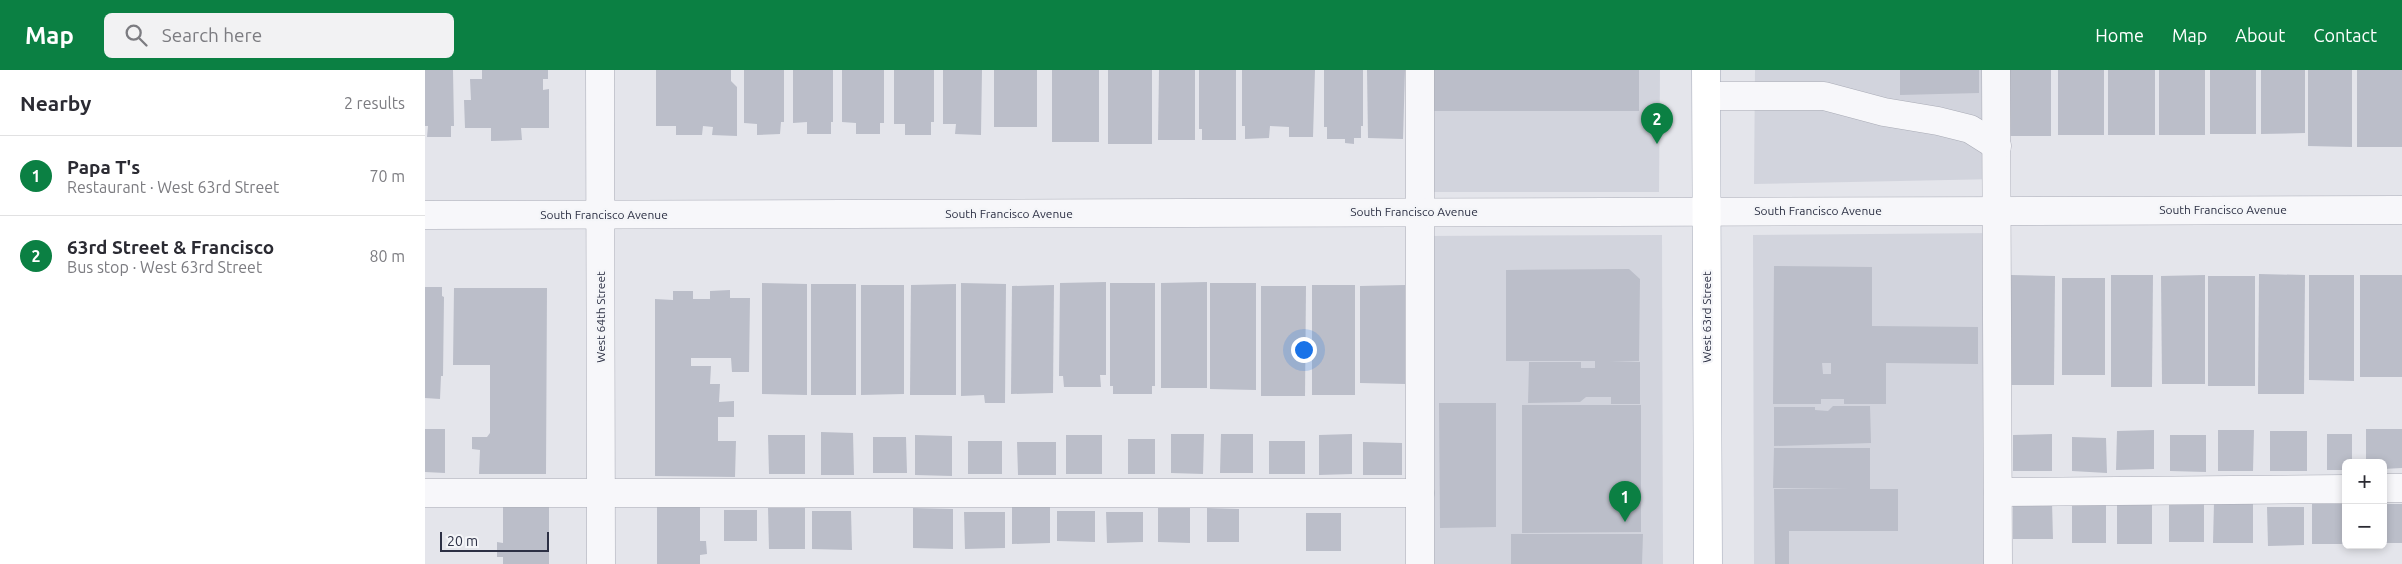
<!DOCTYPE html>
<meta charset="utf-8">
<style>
body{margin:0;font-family:Ubuntu,sans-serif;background:#f2f2f3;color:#2b2b33}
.controls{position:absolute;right:15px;bottom:15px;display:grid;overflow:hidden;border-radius:8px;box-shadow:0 2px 8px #0003}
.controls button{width:45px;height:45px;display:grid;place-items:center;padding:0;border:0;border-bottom:1px solid #e1e1e2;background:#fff;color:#2b2b33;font:25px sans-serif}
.scale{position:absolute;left:15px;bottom:12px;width:109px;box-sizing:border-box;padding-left:5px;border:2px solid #2c3044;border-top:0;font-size:14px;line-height:18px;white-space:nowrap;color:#2c3044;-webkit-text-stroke:4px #f4f5f8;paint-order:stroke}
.you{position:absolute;left:878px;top:279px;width:18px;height:18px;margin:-12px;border:4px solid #fff;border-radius:50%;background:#1a73e8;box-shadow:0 0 0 8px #1a73e833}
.badge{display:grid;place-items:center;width:32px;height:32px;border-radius:50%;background:#0b8043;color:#fff;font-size:16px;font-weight:700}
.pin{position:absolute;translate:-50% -41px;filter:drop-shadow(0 1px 2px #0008)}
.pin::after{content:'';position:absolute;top:26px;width:18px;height:15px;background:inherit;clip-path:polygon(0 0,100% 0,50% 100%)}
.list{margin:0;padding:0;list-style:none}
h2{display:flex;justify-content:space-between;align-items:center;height:65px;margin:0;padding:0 20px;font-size:21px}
h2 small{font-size:16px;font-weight:400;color:#7c7c81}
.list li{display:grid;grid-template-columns:32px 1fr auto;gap:15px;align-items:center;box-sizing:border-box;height:80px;padding:0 20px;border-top:1px solid #e1e1e2}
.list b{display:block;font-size:19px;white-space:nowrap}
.list p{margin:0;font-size:16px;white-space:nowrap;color:#7c7c81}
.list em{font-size:16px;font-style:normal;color:#7c7c81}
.icon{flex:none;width:28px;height:28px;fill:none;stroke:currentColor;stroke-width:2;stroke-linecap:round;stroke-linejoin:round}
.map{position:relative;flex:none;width:1977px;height:494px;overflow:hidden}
header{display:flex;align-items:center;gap:30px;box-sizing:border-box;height:70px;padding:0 25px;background:#0b8043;color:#fff}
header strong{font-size:24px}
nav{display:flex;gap:28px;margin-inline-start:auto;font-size:18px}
.search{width:350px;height:45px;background:#f2f2f3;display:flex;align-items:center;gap:12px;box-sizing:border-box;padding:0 18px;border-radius:8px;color:#7c7c81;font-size:19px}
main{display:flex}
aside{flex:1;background:#fff}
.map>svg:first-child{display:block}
.built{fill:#d2d4dd}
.building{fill:#bbbec9;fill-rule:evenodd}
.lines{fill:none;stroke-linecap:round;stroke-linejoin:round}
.minor-casing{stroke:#a9abb6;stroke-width:29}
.major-casing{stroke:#a3a8b7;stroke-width:29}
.minor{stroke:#f7f7fa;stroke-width:28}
.major{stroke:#fff;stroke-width:28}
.labels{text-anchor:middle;stroke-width:4.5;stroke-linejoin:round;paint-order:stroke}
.street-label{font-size:12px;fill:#2c3044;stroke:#f4f5f8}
</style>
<header>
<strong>Map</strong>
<div class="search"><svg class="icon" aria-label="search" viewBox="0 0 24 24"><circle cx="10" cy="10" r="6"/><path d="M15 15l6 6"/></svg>Search here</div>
<nav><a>Home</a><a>Map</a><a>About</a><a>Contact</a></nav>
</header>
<main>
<aside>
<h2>Nearby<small>2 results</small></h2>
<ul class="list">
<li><span class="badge">1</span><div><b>Papa T's</b><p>Restaurant · West 63rd Street</p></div><em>70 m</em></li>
<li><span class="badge">2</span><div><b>63rd Street &amp; Francisco</b><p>Bus stop · West 63rd Street</p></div><em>80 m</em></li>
</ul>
</aside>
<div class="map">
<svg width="1977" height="494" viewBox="0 0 1977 494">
<rect width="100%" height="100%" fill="#e4e5eb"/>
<!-- built -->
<g class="built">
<polygon points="995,0 1235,0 1234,122 995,122"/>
<polygon points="1330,0 1571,0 1572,109 1329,114"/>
<polygon points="1572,163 1573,494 1329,494 1328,165"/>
<polygon points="1237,165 1238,494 995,494 995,166"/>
</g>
<!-- building -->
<g class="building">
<polygon points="0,0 28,0 29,56 26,56 26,67 2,67 3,56 0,56"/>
<polygon points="57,0 123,0 123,9 118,9 118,20 124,19 124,58 96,58 97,70 66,71 66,58 40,58 39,30 46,30 45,9 57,9"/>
<polygon points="231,0 306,0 306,11 312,17 312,66 287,65 288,57 278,56 277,65 251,65 251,56 231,56"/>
<polygon points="319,0 359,0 359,52 356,52 355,64 332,65 332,54 319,53"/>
<polygon points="368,0 408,0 408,52 406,52 406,64 382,64 382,52 368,53"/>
<polygon points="417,0 459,0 459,53 455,53 455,64 431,64 431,53 417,52"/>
<polygon points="469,0 509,0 509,52 506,52 506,65 480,65 480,54 469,54"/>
<polygon points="518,0 557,0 556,65 530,64 531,54 518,54"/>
<rect x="569" y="0" width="43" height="57"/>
<rect x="627" y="0" width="47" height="72"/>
<rect x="683" y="0" width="44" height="74"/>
<polygon points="734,0 770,0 770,70 733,70"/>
<polygon points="774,0 811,0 811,70 777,70 777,59 774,59"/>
<polygon points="817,0 890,0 888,67 864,67 864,57 845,56 844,68 820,69 820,56 817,56"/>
<polygon points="899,0 938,0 938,56 936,56 936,68 929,68 929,74 920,73 920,69 902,69 902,57 899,57"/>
<polygon points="942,0 980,0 978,69 943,68"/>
<rect x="1007" y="0" width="207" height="41"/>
<polygon points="1475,0 1554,0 1554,23 1475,25"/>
<rect x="1583" y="0" width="43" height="66"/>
<rect x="1633" y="0" width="46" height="65"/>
<rect x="1683" y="0" width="47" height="65"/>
<rect x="1734" y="0" width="46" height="65"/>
<rect x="1785" y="0" width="46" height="64"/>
<polygon points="1836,0 1880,0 1880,63 1836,64"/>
<polygon points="1883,0 1927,0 1927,77 1883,76"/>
<rect x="1932" y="0" width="45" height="77"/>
<path d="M1349,196L1447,197V256L1553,257V294L1461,293V334H1419V329H1396V334H1348ZM1397,293H1406V304H1398Z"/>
<polygon points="1204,199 1215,209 1214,291 1185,292 1215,292 1215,334 1186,334 1186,327 1161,327 1155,332 1103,333 1104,292 1156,292 1156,298 1170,298 1170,291 1081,291 1081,200"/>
<polygon points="1834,204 1880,205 1879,324 1833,324"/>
<polygon points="1586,205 1630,206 1629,315 1586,315"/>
<polygon points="1686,205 1728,205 1727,317 1686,317"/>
<polygon points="1780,205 1780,314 1737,314 1736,206"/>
<polygon points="1884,205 1929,205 1929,311 1884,310"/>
<rect x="1935" y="205" width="42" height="102"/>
<rect x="1783" y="206" width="47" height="110"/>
<rect x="1637" y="208" width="43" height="97"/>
<polygon points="681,212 681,305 675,305 676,317 639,317 638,306 634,306 635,213"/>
<polygon points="782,212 782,318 736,318 736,213"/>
<polygon points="337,213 382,214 382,325 337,324"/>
<polygon points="536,213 581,214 580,333 560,333 559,325 536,326"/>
<polygon points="685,213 730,213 730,316 727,316 727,324 688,324 688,316 685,316"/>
<polygon points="785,213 831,213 831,320 785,319"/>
<rect x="386" y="214" width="45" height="111"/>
<polygon points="531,214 531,325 485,325 486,215"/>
<polygon points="436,215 479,215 479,324 436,325"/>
<polygon points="629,215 628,323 586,324 587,216"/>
<rect x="887" y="215" width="43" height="110"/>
<polygon points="980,215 980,314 935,313 935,216"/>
<polygon points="836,216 881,216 880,326 836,326"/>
<polygon points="0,217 17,217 17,226 19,227 18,306 16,306 15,329 0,328"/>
<polygon points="29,218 122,218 121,404 54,404 55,380 47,379 47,367 62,367 65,363 65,295 28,295"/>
<polygon points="305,220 305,228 325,228 324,302 307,302 306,288 266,288 266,296 286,296 285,314 295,314 294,332 309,331 309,347 293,347 293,371 311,371 310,407 230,406 230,229 248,230 248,221 268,221 268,229 285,229 285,221"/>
<polygon points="1014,333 1071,333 1071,457 1015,458"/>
<polygon points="1097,335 1216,335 1216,462 1097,463"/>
<polygon points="1408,336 1445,336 1446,373 1349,376 1349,337 1390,337 1390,340 1403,341"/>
<polygon points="0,359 20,359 20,403 0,402"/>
<polygon points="1941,359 1977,359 1977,398 1958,399 1958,393 1941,393"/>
<polygon points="1729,360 1729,399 1691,400 1692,361"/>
<polygon points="1793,360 1829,360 1828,401 1793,401"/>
<rect x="1845" y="361" width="37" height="40"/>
<polygon points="396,362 428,363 429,405 396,405"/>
<polygon points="746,364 779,364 778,404 746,403"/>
<polygon points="796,364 828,364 828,403 795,403"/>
<polygon points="927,364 927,404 894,405 894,365"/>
<polygon points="1627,364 1627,401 1588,401 1588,365"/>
<polygon points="1902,364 1927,364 1927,393 1921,393 1921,400 1902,400"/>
<polygon points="343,365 380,365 380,404 344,404"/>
<polygon points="490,365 527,366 527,406 490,405"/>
<rect x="641" y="365" width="36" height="39"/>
<polygon points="1745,365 1781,365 1781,402 1745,401"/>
<polygon points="448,367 481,367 482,403 448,403"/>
<polygon points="1647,367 1681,368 1682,403 1647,401"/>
<rect x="703" y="369" width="27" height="35"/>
<rect x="543" y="371" width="34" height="33"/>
<rect x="844" y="371" width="36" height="33"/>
<polygon points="592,372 631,372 631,405 593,405"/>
<polygon points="938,372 977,373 977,405 938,405"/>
<polygon points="1349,378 1445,378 1445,419 1473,419 1473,461 1364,461 1364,494 1350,494 1349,419 1424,418 1348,418"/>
<polygon points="1588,432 1627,432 1628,469 1588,469"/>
<rect x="1647" y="433" width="34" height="40"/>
<polygon points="1789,433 1828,434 1828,473 1788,473"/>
<polygon points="587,434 625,434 625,473 587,474"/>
<rect x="1692" y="434" width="35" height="40"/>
<rect x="1744" y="434" width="35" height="38"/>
<rect x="1887" y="434" width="34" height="40"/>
<rect x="1958" y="434" width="19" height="39"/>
<polygon points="232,435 275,435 275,471 281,471 282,484 275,485 275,494 232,494"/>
<polygon points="78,436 124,436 124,494 78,494 78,487 72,487 72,472 78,473"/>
<polygon points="1842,437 1879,437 1879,475 1843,476"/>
<polygon points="343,438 380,438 380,479 344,479"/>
<polygon points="488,438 528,439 528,479 488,478"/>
<polygon points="733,438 765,438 765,473 733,472"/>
<polygon points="782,438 814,439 814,472 782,472"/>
<rect x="299" y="440" width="33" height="31"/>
<polygon points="387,441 426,441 427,480 387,479"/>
<polygon points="632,441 670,441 670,472 632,471"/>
<polygon points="539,442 580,442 580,478 540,479"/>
<polygon points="681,442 718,442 718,472 682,473"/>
<rect x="881" y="443" width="35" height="38"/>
<polygon points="1086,464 1218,464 1217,494 1086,494"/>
</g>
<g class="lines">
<!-- minor casing -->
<g class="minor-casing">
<g id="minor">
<polyline points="175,0 176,494"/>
<polyline points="995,0 995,494"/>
<polyline points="1571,0 1573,494"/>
<polyline points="1282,26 1399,26 1459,42 1513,51 1545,59 1572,76"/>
<polyline points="0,145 1977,140"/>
<polyline points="1958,418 1977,418"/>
<polyline points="1573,422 1921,419"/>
<polyline points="0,423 995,423"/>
</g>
</g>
<!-- major casing -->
<g class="major-casing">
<polyline id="major" points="1281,0 1283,494"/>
</g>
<!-- minor -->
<use href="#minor" class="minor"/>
<!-- major -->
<use href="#major" class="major"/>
</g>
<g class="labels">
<!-- street labels -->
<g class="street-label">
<text x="1798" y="144">South Francisco Avenue</text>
<text x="1393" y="145">South Francisco Avenue</text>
<text x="989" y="146">South Francisco Avenue</text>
<text x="584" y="148">South Francisco Avenue</text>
<text x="179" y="149">South Francisco Avenue</text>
<text transform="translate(176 247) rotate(-90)" y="4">West 64th Street</text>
<text transform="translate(1282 247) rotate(-90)" y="4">West 63rd Street</text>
</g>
</g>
</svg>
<div class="controls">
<button>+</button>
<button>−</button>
</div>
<div class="scale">20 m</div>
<div class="you"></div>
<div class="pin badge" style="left:1200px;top:452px">1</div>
<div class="pin badge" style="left:1232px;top:74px">2</div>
</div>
</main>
